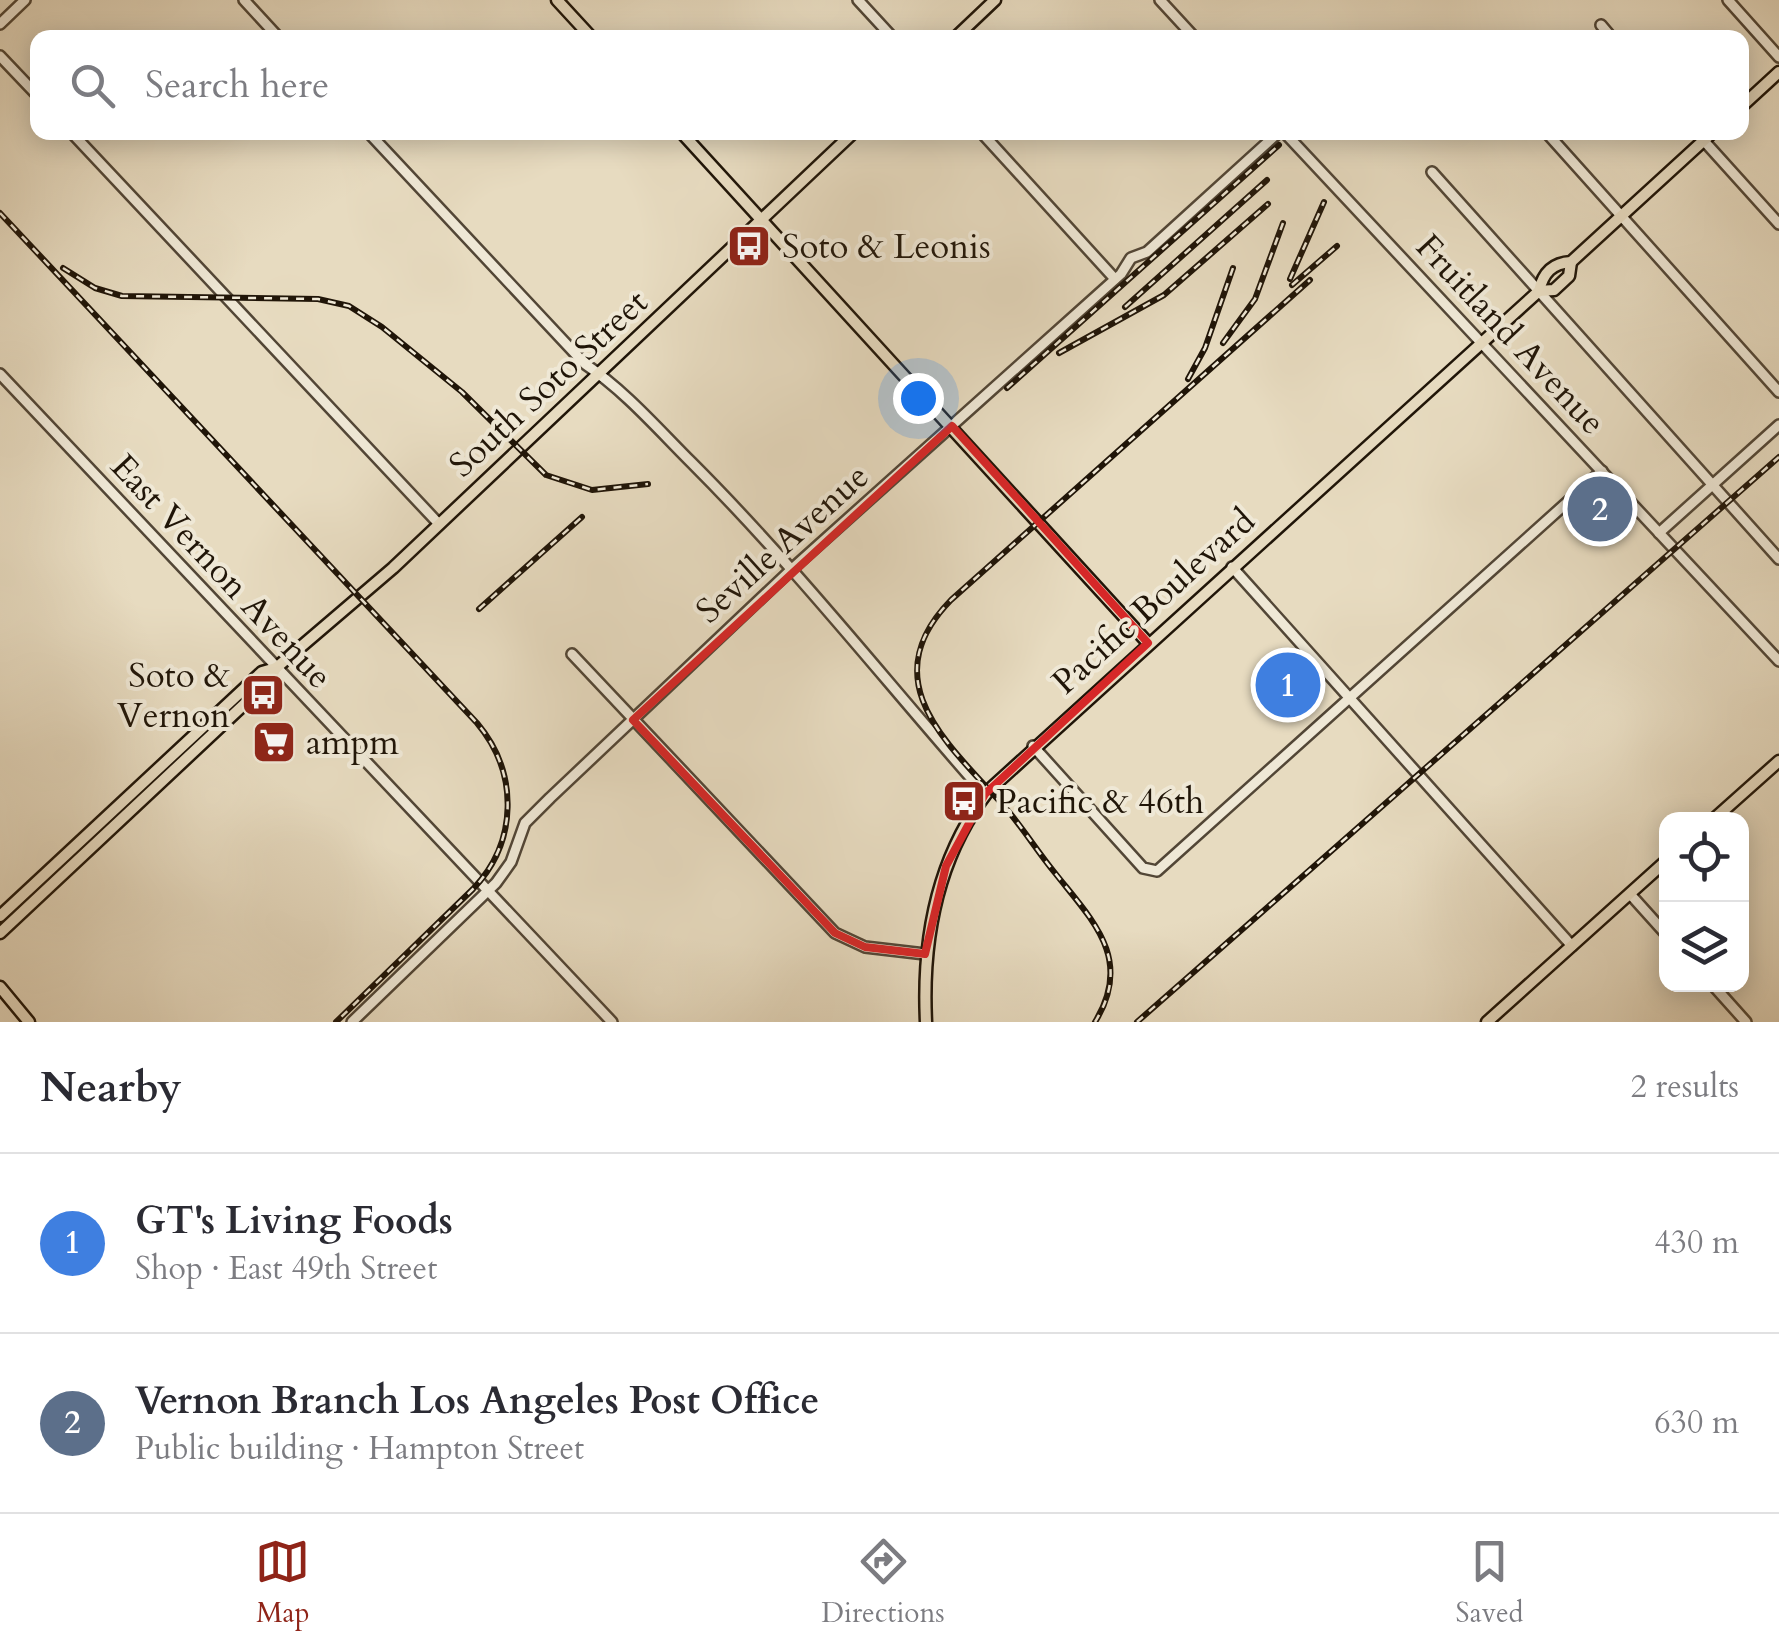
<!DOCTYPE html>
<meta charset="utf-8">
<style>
body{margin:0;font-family:Cardo,serif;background:#f2f2f3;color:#2b2b33}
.controls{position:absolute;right:30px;bottom:30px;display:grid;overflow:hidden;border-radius:20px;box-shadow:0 5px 25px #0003}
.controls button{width:90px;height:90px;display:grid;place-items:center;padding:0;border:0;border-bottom:2px solid #e1e1e2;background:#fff;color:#2b2b33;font:50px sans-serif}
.you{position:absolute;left:918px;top:398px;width:35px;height:35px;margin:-25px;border:8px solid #fff;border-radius:50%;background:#1a73e8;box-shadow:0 0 0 15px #1a73e833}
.badge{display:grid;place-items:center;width:65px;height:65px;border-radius:50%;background:#8f2418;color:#fff;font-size:32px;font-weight:700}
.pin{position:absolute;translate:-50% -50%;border:5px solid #fff;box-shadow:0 2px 10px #0006}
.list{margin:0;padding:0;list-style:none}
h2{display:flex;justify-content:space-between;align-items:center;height:130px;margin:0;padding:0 40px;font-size:42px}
h2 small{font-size:32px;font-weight:400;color:#7c7c81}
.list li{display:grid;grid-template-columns:65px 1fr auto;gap:30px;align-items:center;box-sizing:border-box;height:180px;padding:0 40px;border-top:2px solid #e1e1e2}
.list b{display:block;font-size:38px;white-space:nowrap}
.list p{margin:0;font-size:32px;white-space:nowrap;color:#7c7c81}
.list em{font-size:32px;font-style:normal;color:#7c7c81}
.icon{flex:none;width:55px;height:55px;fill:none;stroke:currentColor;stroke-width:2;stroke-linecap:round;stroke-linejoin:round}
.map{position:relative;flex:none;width:1779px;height:1022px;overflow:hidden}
.search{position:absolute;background:#fff;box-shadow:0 5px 25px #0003;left:30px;right:30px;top:30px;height:110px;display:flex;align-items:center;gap:25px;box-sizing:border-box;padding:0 35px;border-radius:20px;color:#7c7c81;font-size:38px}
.sheet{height:490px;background:#fff}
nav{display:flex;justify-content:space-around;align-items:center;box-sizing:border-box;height:140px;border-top:2px solid #e1e1e2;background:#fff;font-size:28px;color:#7c7c81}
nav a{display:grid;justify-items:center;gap:5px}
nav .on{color:#8f2418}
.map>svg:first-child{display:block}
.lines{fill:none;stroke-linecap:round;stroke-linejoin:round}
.minor-casing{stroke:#524636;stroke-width:14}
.major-casing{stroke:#201508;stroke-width:15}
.minor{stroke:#efe8d6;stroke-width:9}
.major{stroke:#e7dbc0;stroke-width:10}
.rail-casing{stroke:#201508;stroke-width:6}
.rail{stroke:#efe8d6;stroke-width:2.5;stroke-dasharray:8;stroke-linecap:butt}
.marked{fill:none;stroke:#d62828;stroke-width:8;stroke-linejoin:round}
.labels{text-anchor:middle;stroke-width:8;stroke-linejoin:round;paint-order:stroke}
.poi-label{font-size:35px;fill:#201508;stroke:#efe8d6;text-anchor:start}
.street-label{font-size:35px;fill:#201508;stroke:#efe8d6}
</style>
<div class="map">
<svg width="1779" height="1022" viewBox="0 0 1779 1022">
<rect width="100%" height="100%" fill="#e7dbc0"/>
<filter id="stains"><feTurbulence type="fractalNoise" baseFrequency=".002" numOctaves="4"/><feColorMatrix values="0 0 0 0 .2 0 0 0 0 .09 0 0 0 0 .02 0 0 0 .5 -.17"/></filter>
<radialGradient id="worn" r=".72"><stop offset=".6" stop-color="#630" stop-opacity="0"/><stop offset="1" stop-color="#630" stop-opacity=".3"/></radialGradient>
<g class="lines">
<!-- minor casing -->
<g class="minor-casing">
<g id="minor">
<polyline points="244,0 279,38"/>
<polyline points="858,0 893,38"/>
<polyline points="1160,0 1195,38"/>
<polyline points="1728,0 1779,57"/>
<polyline points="0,24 25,0"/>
<polyline points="1601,25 1612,38"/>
<polyline points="0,56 38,96"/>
<polyline points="71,132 439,524"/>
<path d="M368,132L585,364C625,391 657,428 691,462C796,567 887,683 985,794"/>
<polyline points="981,132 1115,279"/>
<polyline points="1284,132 1779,661"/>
<polyline points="1546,132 1779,392"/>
<polyline points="1696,132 1779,224"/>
<polyline points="1432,172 1779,559"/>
<polyline points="0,374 612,1022"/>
<polyline points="1659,533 1779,425"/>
<polyline points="1232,567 1572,946"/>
<polyline points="572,654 835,933 865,947 925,954"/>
<polyline points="1033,746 1143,868 1157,871 1602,471"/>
<polyline points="1630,894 1666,934"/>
<polyline points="1712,984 1746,1022"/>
<polyline points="352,1022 496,883 511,862 525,823 550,798 793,568 1121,274 1131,258 1147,252 1279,132"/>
</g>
</g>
<!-- major casing -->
<g class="major-casing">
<g id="major">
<polyline points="557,0 592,38"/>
<polyline points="955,38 995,0"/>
<polyline points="1742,106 1779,72"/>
<polyline points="681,132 1148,643"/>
<polyline points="1539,291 1554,290 1569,276 1571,262"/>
<polyline points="1714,819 1779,761"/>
<polyline points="0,916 262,672 276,668"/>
<polyline points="0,933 268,682 276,668 393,568 854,132"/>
<polyline points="0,987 29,1022"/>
<path d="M926,1022C922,940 937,857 989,790L1539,291C1543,273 1552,263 1571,262L1713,132"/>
<polyline points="1487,1022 1666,861"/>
</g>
</g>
<!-- minor -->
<use href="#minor" class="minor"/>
<!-- major -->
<use href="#major" class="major"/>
<!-- rail casing -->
<g class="rail-casing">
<g id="rail">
<path d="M0,213L477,723C519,773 518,842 473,889L336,1022"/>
<polyline points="63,268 95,288 122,296 318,299 349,306 382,327 462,392 546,475 592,490 648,484"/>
<polyline points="1290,279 1324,202"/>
<polyline points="1292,285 1337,246"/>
<polyline points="1125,307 1267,180"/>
<polyline points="1223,343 1255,299 1283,223"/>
<polyline points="1059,353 1164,295 1268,204"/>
<polyline points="1188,379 1205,348 1233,268"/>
<polyline points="1007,388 1279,145"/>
<polyline points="479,609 582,517"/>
<path d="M1095,1022C1134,959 1092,920 1055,873C1037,851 1023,828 1004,806C948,744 872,681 951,600L1310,280"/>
<polyline points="1137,1022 1779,457"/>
</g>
</g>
<!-- rail -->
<use href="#rail" class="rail"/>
</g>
<!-- marked area -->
<path class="marked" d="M952,426L1148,643L985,794L946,866L925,954L865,947L835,933L633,720Z"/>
<!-- icons -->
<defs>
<g id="bus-square" transform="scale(2.25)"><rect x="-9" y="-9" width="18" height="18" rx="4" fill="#8f2418" stroke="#efe8d6"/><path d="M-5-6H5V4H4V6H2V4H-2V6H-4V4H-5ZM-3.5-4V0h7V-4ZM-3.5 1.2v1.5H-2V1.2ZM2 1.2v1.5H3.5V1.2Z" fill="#fff"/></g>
<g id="supermarket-square" transform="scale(2.25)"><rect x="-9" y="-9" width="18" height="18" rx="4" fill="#8f2418" stroke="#efe8d6"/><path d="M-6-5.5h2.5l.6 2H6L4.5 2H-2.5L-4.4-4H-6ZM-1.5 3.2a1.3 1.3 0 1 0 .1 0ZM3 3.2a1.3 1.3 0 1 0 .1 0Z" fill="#fff"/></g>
</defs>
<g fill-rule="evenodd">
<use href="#bus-square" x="749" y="246"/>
<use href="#bus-square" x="263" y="695"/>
<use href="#supermarket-square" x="274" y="742"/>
<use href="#bus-square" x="964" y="801"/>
</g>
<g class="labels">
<!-- poi labels -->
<g class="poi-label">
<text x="782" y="258">Soto &amp; Leonis</text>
<text x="230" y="687" text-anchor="end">Soto &amp;<tspan x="230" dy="40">Vernon</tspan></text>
<text x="306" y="754">ampm</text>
<text x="996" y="813">Pacific &amp; 46th</text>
</g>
<!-- street labels -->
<g class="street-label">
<text transform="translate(1511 334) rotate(47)" y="12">Fruitland Avenue</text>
<text transform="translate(548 383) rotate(-43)" y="12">South Soto Street</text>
<text transform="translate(782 543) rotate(-42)" y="12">Seville Avenue</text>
<text transform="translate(222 571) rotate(47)" y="12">East Vernon Avenue</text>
<text transform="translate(1153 601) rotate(-42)" y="12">Pacific Boulevard</text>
</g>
</g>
<rect width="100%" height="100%" filter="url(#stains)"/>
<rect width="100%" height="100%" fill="url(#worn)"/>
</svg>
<div class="controls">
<button><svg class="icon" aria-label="locate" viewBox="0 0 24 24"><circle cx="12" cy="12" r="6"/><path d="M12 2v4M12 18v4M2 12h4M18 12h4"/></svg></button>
<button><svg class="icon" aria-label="layers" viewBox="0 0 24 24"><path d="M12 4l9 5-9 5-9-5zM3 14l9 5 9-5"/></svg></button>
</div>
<div class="you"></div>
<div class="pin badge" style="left:1288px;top:685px;background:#3f7fe0">1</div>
<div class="pin badge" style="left:1600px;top:509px;background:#5c6f8a">2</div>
<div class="search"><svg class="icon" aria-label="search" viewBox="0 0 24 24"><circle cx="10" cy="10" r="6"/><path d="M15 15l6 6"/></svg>Search here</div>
</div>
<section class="sheet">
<h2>Nearby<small>2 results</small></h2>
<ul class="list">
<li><span class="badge" style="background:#3f7fe0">1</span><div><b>GT's Living Foods</b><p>Shop · East 49th Street</p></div><em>430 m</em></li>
<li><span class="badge" style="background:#5c6f8a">2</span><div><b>Vernon Branch Los Angeles Post Office</b><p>Public building · Hampton Street</p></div><em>630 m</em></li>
</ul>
</section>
<nav>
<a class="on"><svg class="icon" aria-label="map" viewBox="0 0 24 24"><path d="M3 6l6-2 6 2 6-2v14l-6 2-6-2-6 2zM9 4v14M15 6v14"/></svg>Map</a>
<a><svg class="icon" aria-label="directions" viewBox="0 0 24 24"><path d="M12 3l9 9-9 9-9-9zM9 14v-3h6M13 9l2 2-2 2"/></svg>Directions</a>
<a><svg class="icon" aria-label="saved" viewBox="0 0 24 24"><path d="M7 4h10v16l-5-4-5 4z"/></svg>Saved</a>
</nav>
